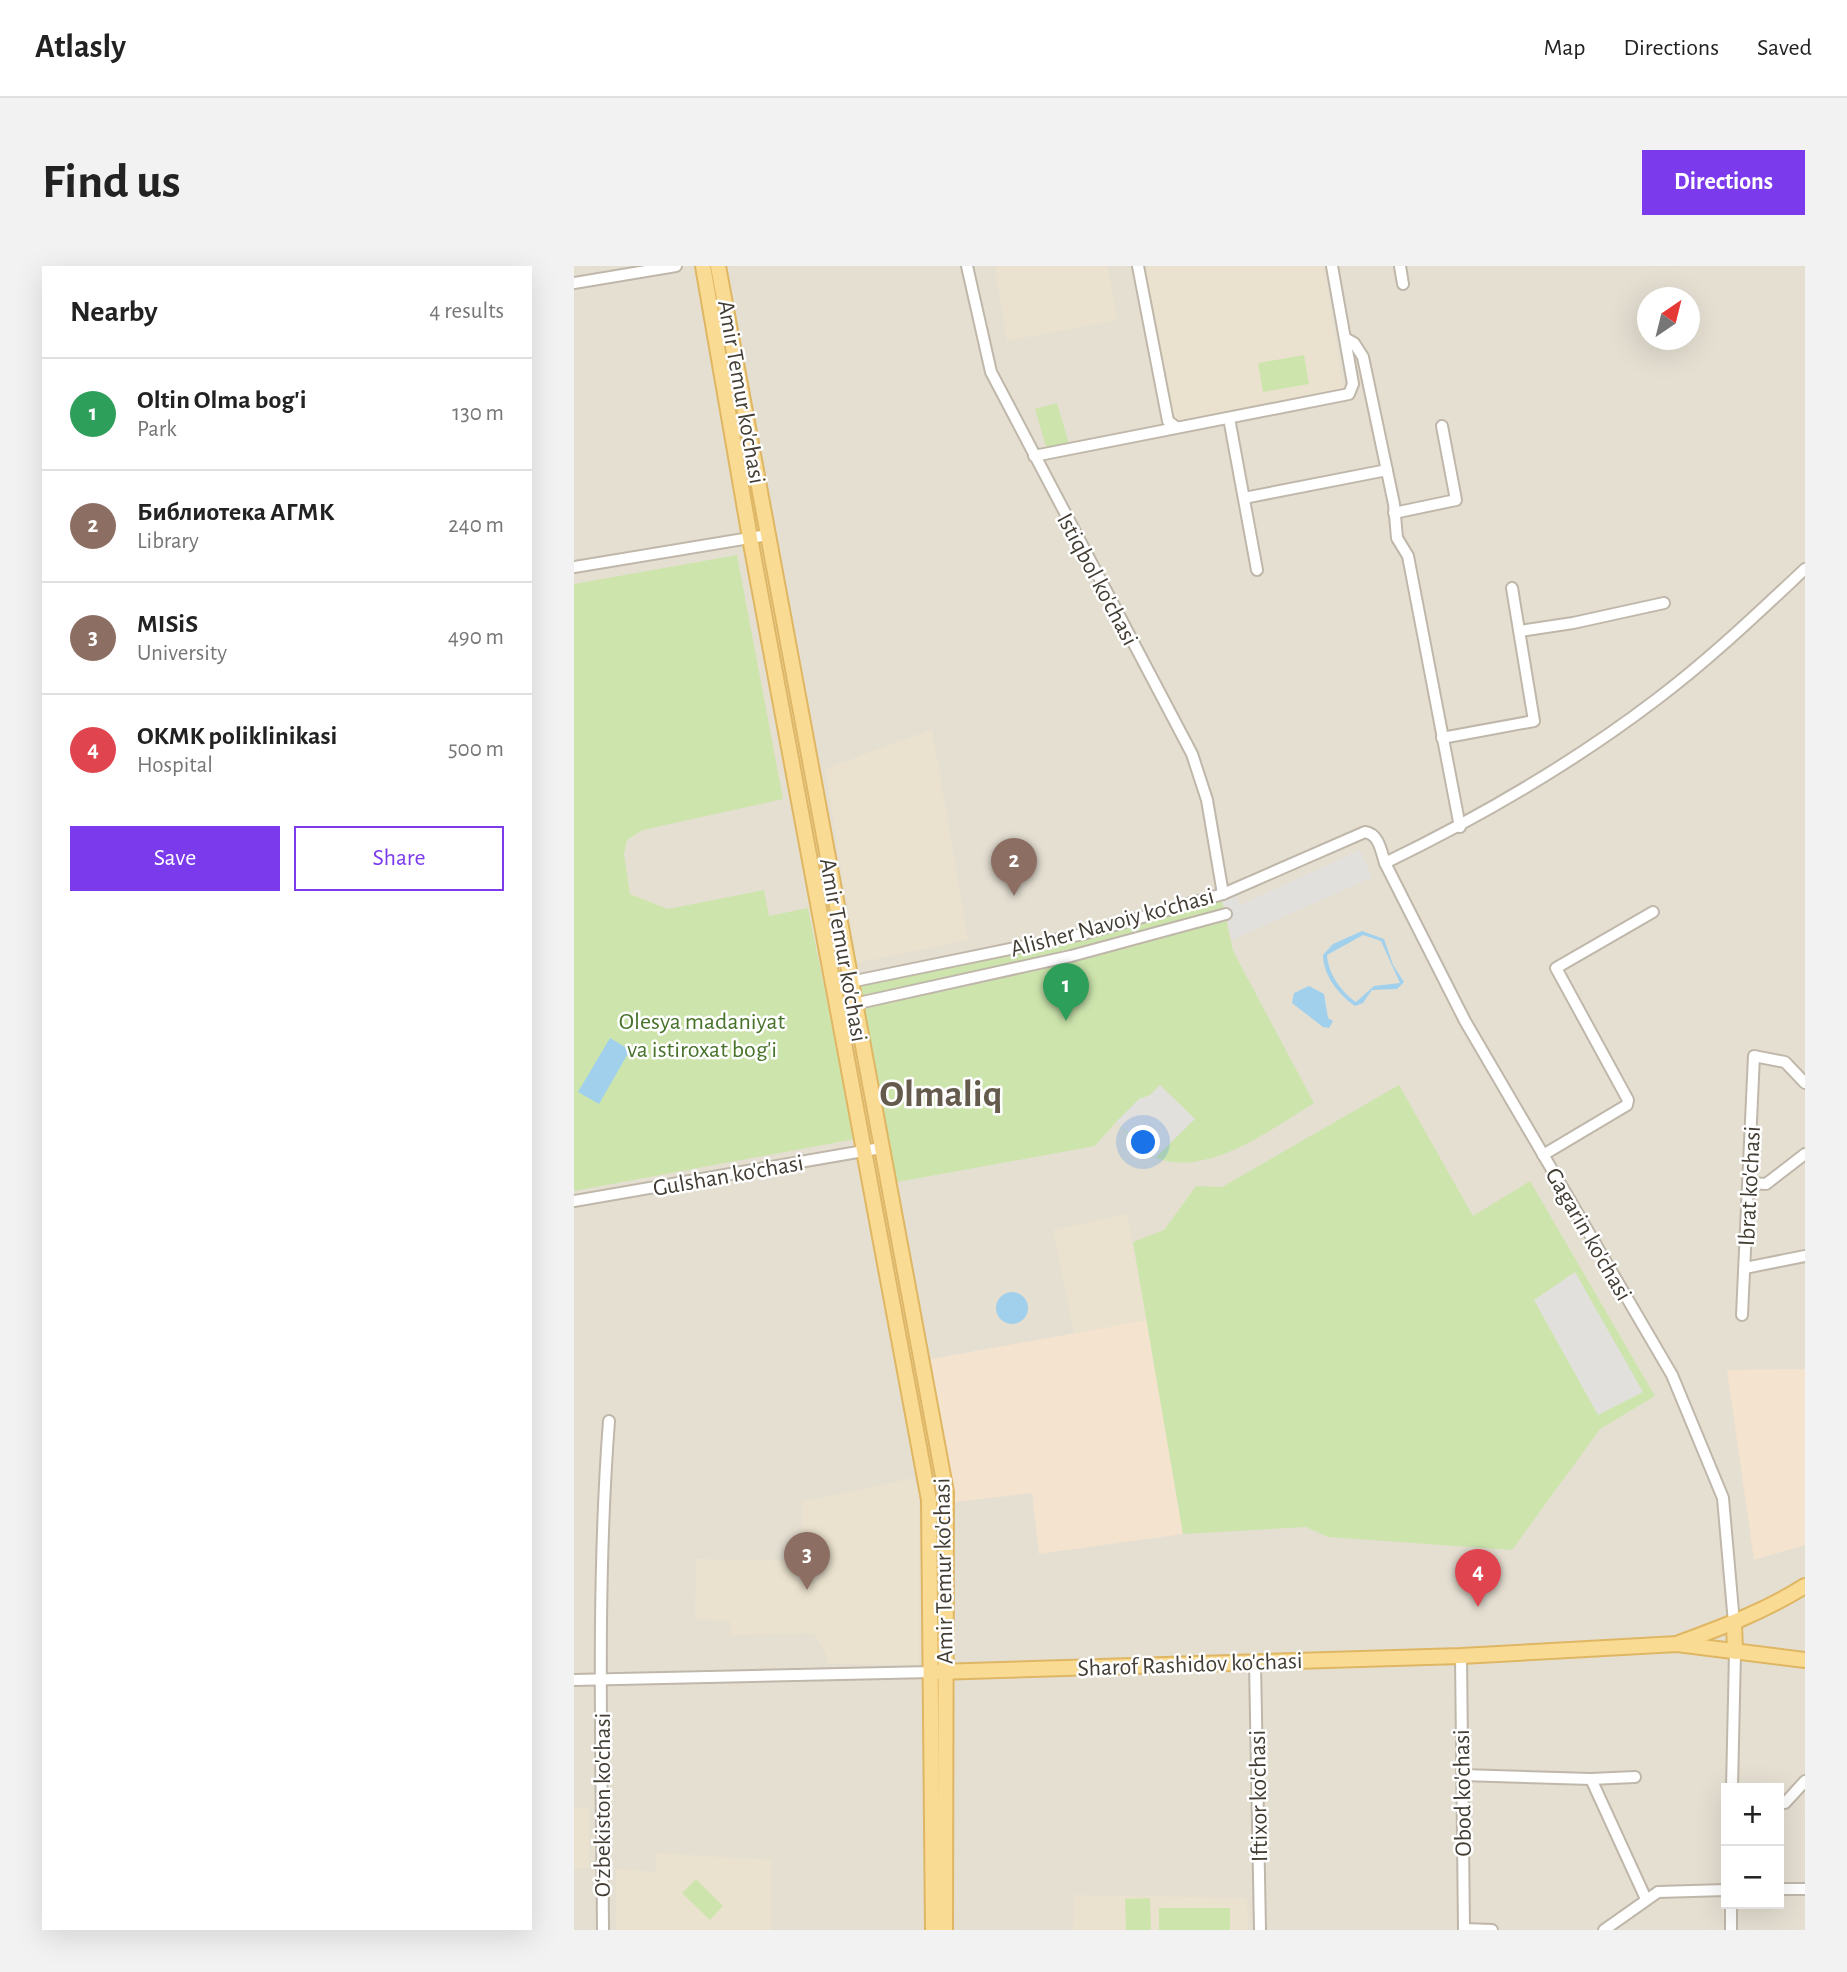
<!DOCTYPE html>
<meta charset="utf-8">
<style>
body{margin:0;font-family:"Alegreya Sans",sans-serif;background:#f2f2f2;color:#222}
.controls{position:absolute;right:21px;bottom:21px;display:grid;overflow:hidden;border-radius:0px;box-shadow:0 7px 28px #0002}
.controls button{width:63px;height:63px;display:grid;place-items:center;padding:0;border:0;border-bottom:2px solid #e0e0e0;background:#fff;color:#222;font:35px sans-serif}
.compass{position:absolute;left:1063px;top:21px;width:63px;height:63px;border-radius:50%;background:#fff;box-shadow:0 7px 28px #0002;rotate:35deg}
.you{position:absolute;left:570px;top:877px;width:24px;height:24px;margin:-18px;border:5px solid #fff;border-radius:50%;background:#1a73e8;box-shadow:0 0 0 10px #1a73e833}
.badge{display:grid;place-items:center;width:46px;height:46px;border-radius:50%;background:#7c3aed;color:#fff;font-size:23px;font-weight:700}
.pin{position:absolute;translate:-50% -58px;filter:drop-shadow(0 2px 4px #0008)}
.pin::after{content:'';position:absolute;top:37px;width:24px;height:21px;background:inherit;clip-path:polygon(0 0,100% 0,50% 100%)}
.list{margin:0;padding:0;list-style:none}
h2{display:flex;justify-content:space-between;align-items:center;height:91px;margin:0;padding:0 28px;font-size:30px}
h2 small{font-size:23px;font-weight:400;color:#767676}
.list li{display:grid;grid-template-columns:46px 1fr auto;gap:21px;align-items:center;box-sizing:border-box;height:112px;padding:0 28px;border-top:2px solid #e0e0e0}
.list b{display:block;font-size:26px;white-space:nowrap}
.list p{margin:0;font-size:23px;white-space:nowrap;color:#767676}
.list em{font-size:23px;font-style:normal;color:#767676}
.actions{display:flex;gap:14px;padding:21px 28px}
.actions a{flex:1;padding:16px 0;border:2px solid #7c3aed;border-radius:0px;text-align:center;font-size:24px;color:#7c3aed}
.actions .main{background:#7c3aed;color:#fff}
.map{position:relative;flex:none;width:1231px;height:1664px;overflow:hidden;border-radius:0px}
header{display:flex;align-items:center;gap:42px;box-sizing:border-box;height:98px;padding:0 35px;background:#fff;border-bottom:2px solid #e0e0e0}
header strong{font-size:33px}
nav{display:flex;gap:38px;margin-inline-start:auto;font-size:24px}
.intro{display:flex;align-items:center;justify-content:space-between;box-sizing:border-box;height:168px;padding:0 42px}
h1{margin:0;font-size:49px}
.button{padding:18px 32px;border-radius:0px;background:#7c3aed;color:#fff;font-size:24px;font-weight:700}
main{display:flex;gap:42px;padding:0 42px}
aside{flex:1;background:#fff;border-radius:0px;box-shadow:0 7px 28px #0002}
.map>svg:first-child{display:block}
.residential{fill:#e5dfd2;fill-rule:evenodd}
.commercial{fill:#f3e3cf}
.education{fill:#eae2ce}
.green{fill:#cde5ad}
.parking{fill:#e2e0dc}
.water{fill:#a1d0ed;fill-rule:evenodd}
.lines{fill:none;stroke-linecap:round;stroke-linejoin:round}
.minor-casing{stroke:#bfb7aa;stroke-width:14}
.major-casing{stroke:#dfb764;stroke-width:18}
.minor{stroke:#fff;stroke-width:10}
.major{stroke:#fadb94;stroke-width:14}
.labels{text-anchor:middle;stroke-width:5;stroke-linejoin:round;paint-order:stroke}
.street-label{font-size:24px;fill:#433d34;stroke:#fff}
.park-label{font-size:24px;fill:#47722a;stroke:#fff}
.town-label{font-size:38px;font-weight:bold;fill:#655b4c;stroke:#fff}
</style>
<header>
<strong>Atlasly</strong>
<nav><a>Map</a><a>Directions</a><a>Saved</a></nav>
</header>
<div class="intro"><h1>Find us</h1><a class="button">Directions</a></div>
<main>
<aside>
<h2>Nearby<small>4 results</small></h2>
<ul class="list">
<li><span class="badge" style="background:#2e9e5b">1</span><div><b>Oltin Olma bog'i</b><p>Park</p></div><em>130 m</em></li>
<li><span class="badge" style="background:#8d6e63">2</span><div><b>Библиотека АГМК</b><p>Library</p></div><em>240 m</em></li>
<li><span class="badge" style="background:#8d6e63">3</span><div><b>MISiS</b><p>University</p></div><em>490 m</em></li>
<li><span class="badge" style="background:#e0444e">4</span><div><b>OKMK poliklinikasi</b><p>Hospital</p></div><em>500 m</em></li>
</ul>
<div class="actions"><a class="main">Save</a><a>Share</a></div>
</aside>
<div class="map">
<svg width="1231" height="1664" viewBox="0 0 1231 1664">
<rect width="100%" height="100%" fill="#f1ede4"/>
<!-- residential -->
<path class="residential" d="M0,0H1231V1664H0ZM1073,32H1115V74H1073ZM1152,1522H1205V1638H1152Z"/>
<!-- commercial -->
<g class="commercial">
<polygon points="573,1054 609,1268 465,1288 458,1227 381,1236 352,1094"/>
<polygon points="1231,1103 1231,1279 1180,1294 1153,1104"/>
</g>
<!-- education -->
<g class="education">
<polygon points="421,0 534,0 543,54 433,75"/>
<polygon points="571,0 750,0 770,126 603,156 596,151"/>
<polygon points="358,463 394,674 283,697 251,503"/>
<polygon points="553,948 573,1054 500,1067 479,964"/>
<polygon points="340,1212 345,1229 345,1399 253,1398 252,1388 240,1367 156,1369 156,1355 121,1353 122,1293 227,1295 228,1236"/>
<rect x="0" y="1542" width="15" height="60"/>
<polygon points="82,1587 197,1594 197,1664 42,1664 42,1603 82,1606"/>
<polygon points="500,1629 673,1632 674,1664 499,1664"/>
</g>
<!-- green -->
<g class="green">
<polygon points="730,89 735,118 689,126 684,97"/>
<polygon points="483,137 495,178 473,184 461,143"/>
<polygon points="163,289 209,533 69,564 53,574 50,588 56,628 94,643 190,624 195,650 234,642 281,873 0,925 0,318"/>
<path d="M648,634L659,685L740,837C699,862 634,912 582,892C568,887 553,866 542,856L521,880L318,917L281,721L495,677Z"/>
<polygon points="825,819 899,950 956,915 1081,1130 1026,1163 938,1284 754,1271 732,1261 609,1268 559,976 590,964 622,920 648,921"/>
<polygon points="122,1613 149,1640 136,1654 108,1627"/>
<polygon points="576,1632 577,1664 552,1664 551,1633"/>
<rect x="585" y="1642" width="71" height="22"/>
</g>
<!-- parking -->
<g class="parking">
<polygon points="786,584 798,611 658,674 648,634 662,629 666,639"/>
<polygon points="586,819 621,853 581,892 542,856 565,833 576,829"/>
<polygon points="1001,1006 1069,1126 1024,1149 960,1034"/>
</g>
<!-- water -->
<g class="water">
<path d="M788,665L810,673L819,699L830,716L823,723L798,724L789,737L781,740C765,729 749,709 749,689L759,678ZM789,669L807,675L826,717L800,720L782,736C767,726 754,707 753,689Z"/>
<polygon points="735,720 750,728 754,752 759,755 755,762 749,761 718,737 720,727"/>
<polygon points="36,772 56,784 25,838 4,826"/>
<circle cx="438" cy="1042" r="16"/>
</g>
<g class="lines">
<!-- minor casing -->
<g class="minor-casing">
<g id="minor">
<polyline points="393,0 417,106 618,488 633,534 649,628"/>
<polyline points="564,0 594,155 602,161"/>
<polyline points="826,0 829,18"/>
<polyline points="0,17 102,0"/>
<polyline points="771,72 780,77 789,91 820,238 823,272 834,290 886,561"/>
<polyline points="655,152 683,304"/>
<polyline points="460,190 775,128 779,118 758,0"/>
<polyline points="670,232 813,204"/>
<polyline points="820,247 882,234 868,160"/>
<polyline points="0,301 194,269"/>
<polyline points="946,365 999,357 1090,337"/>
<polyline points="868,472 960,455 938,322"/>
<path d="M811,597C906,551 999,497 1083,433C1135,394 1184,347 1231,303"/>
<path d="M276,716L509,668L649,628L791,566C805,568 807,585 811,597L891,755L1098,1109L1149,1232L1160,1357"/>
<polyline points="289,736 497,690 652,648"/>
<polyline points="969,889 1053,839 1054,834 982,702 1079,646"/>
<polyline points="1176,917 1192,918 1231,888"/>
<polyline points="0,935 307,882"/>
<polyline points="1171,1002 1231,990"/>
<polyline points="1168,1049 1180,790 1211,796 1231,817"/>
<polyline points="887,1390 890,1664"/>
<polyline points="681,1397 686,1664"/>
<polyline points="0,1414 358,1406"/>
<polyline points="888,1509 1017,1513 1061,1511"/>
<polyline points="1017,1513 1072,1633"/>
<polyline points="1158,1522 1161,1386"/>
<polyline points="1205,1537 1211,1537 1231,1515"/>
<polyline points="1205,1623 1231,1623"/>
<polyline points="890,1663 918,1664"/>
<path d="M29,1664C28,1495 22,1324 35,1155"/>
<polyline points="1030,1664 1084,1626 1152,1624"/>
<polyline points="1157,1664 1157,1638"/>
</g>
</g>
<!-- major casing -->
<g class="major-casing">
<g id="major">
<polyline points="129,0 176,272 355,1234 359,1664"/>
<polyline points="144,0 372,1226 371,1664"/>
<polyline points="1160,1357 1161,1386"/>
<path d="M1105,1377C1149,1361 1191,1345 1231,1320"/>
<polyline points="362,1406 887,1390 1103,1378 1231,1394"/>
</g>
</g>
<!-- minor -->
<use href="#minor" class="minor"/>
<!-- major -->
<use href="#major" class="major"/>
</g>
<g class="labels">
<!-- street labels -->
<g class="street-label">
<text transform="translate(168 126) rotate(80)" y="8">Amir Temur ko'chasi</text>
<text transform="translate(524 313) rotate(62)" y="8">Istiqbol ko'chasi</text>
<text transform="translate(538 656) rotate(-15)" y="8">Alisher Navoiy ko'chasi</text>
<text transform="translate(270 684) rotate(80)" y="8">Amir Temur ko'chasi</text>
<text transform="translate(154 909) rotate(-10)" y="8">Gulshan ko'chasi</text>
<text transform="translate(1175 920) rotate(-87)" y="8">Ibrat ko'chasi</text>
<text transform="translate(1015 968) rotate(60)" y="8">Gagarin ko'chasi</text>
<text transform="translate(369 1305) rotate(-91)" y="8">Amir Temur ko'chasi</text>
<text transform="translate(616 1398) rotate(-2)" y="8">Sharof Rashidov ko'chasi</text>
<text transform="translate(888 1527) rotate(-91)" y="8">Obod ko'chasi</text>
<text transform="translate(684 1530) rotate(-91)" y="8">Iftixor ko'chasi</text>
<text transform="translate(28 1539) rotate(-90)" y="8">O‘zbekiston ko'chasi</text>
</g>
<!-- park labels -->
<g class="park-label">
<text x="128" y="763">Olesya madaniyat<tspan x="128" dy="28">va istiroxat bog'i</tspan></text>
</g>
<!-- town labels -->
<g class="town-label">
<text x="367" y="840">Olmaliq</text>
</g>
</g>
</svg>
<div class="controls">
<button>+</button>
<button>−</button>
</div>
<svg class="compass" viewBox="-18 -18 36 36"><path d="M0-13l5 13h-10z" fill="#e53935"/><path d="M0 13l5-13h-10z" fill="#767676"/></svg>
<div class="you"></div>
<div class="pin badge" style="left:492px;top:755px;background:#2e9e5b">1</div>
<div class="pin badge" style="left:440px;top:630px;background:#8d6e63">2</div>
<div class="pin badge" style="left:233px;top:1324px;background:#8d6e63">3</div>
<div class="pin badge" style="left:904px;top:1341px;background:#e0444e">4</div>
</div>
</main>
